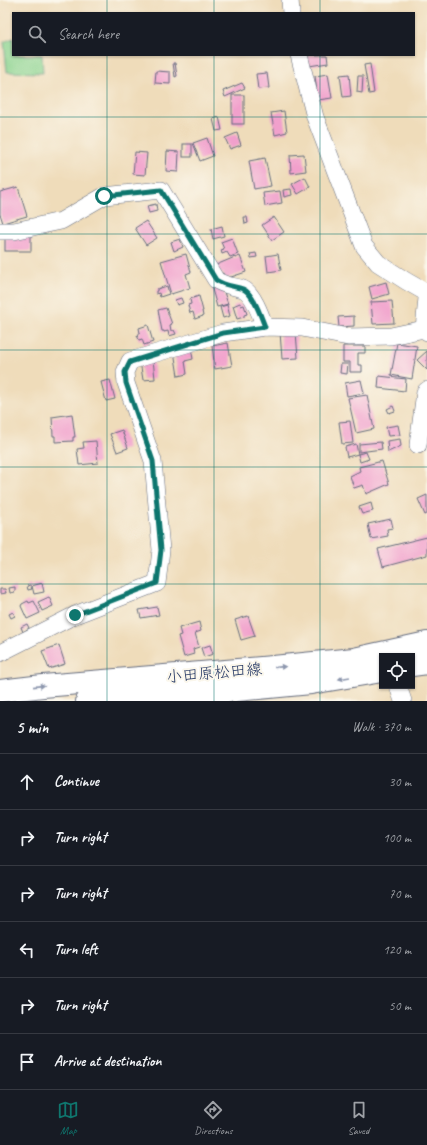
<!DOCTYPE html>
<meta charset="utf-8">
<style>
body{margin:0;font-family:Caveat,"Klee One",sans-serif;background:#20242c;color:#f1f3f6}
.controls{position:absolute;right:12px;bottom:12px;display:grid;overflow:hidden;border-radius:0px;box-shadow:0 1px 3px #0004}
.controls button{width:36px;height:36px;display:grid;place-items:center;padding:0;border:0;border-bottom:1px solid #363941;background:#171b24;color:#f1f3f6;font:20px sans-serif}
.stop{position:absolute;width:12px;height:12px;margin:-9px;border:3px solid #0f766e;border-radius:50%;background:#fff}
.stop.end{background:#0f766e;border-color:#fff;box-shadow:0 1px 4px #0008}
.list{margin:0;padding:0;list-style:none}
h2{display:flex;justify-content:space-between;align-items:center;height:52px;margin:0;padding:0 16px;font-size:17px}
h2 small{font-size:13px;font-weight:400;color:#9ea1a6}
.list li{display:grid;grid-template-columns:26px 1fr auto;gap:12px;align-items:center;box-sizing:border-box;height:56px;padding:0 16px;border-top:1px solid #363941}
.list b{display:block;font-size:15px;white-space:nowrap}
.list em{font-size:13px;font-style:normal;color:#9ea1a6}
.icon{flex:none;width:22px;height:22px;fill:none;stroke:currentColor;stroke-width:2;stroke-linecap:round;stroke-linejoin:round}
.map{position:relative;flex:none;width:427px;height:701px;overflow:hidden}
.search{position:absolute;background:#171b24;box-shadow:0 1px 3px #0004;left:12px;right:12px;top:12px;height:44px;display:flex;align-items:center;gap:10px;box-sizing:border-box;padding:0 14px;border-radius:0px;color:#9ea1a6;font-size:15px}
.sheet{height:388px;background:#171b24}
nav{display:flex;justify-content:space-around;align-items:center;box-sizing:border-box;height:56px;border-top:1px solid #363941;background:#171b24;font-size:11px;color:#9ea1a6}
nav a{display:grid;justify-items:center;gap:2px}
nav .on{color:#0f766e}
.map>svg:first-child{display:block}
.park{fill:#8ad38e;stroke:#528176}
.building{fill:#f1a0cc}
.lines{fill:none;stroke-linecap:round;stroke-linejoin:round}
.minor-casing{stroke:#656c7e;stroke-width:18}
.major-casing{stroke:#656c7e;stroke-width:24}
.minor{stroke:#fff;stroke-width:17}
.major{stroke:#fff;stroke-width:22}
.oneway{fill:#8d97ae}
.route{stroke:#0f766e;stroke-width:5}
.grid{fill:none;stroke:#0f766e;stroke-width:1;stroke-opacity:0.55}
.labels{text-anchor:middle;stroke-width:4;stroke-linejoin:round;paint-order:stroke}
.street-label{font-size:16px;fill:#1b2f5e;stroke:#fbf7ec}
</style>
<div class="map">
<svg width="427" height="701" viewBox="0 0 427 701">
<rect width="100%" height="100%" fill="#fbf7ec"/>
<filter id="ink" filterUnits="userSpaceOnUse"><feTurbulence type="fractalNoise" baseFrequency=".025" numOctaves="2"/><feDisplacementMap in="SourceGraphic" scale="8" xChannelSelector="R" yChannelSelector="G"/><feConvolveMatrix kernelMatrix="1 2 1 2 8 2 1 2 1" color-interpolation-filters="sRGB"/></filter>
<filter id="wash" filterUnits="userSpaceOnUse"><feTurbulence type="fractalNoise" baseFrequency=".012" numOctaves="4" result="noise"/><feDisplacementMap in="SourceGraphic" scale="16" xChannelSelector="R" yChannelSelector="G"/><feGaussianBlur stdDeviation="0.9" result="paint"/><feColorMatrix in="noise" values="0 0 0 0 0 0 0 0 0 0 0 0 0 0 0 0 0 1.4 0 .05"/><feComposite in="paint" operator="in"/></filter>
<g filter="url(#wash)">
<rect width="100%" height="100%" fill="#efdcba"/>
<!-- park -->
<polygon class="park" points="13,38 13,55 42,55 43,73 7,72 4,42"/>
<g id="blocks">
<!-- building -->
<g class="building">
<polygon points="307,55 327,55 328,63 309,66"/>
<polygon points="173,63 175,63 177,76 175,77"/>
<polygon points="370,64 374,93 369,94 364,65"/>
<polygon points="156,71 170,72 170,84 155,83"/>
<polygon points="267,73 269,88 258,89 256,74"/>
<polygon points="328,74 332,98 318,100 315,76"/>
<polygon points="349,74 351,96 343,97 340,75"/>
<polygon points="358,76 363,76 362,93 357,92"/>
<polygon points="242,83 245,88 225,97 223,91"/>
<rect x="232" y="95" width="12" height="29"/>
<polygon points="284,111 287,132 275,135 271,113"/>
<polygon points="219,117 222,130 216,131 213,119"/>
<polygon points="237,133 241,145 230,149 225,138"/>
<polygon points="207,138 213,156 200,161 193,143"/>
<rect x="183" y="144" width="9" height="13"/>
<polygon points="167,151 179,152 178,172 166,171"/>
<polygon points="135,152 147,153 145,175 133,174"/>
<polygon points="304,154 306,171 291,173 290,155"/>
<polygon points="265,158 271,186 254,189 249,161"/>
<polygon points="305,177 310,187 298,194 292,184"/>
<polygon points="18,187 27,216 3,223 0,214 0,192"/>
<polygon points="291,189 292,195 284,197 283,190"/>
<polygon points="280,191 282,203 265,206 263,193"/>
<polygon points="156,204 157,211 149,213 147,206"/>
<polygon points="244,217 247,217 248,223 245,224"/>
<polygon points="274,217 284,232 272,240 262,225"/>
<polygon points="146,221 157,238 146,245 135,228"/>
<polygon points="222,226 224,236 213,239 211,229"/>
<rect x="5" y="234" width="26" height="17"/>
<polygon points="232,238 238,254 230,257 227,252 222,254 221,250 224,249 221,242"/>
<polygon points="180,239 183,247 174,251 171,242"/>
<polygon points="256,253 257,257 251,258 250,254"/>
<polygon points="186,254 191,272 186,274 190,288 171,294 161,261"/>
<polygon points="278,254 281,270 268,272 266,256"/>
<polygon points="240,256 246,272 225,279 223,273 220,274 216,265 235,257 235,258"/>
<polygon points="386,282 389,294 372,299 369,287"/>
<polygon points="167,286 169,294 160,297 159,293 156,294 156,291 157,291 157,289"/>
<polygon points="222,286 228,304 217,307 212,289"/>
<polygon points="199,296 203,311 202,311 203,316 195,319 193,312 190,313 188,305 191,304 190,299"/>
<polygon points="181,298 183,303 177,305 175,300"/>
<polygon points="392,301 394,323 373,324 371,302"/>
<polygon points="240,303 241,306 244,305 247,314 244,315 244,317 237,319 233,306"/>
<polygon points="227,305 230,316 223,318 220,307"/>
<polygon points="166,308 172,324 170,325 171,331 174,330 176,334 169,336 168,331 164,332 164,331 162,331 158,310"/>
<polygon points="354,316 354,326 339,327 338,317"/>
<polygon points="148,325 153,342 144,345 142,339 139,340 137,335 140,333 139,328"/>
<polygon points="280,332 296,332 298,358 282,359"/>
<polygon points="228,343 232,366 215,369 212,346"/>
<polygon points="397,343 417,346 412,379 391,375"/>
<polygon points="343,346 365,346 365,353 358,353 358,365 362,365 362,372 350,372 350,362 343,362"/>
<polygon points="191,348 193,359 185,361 187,374 178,376 174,351"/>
<polygon points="427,351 427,370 417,360"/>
<polygon points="153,359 155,379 143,380 140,361"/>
<polygon points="341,364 348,364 347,374 340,373"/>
<polygon points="379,376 406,379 405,391 378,388"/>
<polygon points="110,380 115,399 106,401 101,382"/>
<polygon points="361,380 364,393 347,396 345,383"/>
<polygon points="367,395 374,429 356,433 348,398"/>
<polygon points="393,406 395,411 389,413 387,409"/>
<polygon points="72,414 75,437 73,437 73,441 55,442 55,436 53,436 52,417"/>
<polygon points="350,421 353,443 342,444 339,422"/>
<polygon points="398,425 400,435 388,436 386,427"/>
<polygon points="122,430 128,448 117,452 110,434"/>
<polygon points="400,439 401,446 388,452 387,441"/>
<polygon points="96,441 98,463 79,465 77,449 84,448 83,442"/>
<polygon points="381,442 382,449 359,452 359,444"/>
<polygon points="356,444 358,454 347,457 345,447"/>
<polygon points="366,452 369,459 360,462 358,454"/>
<polygon points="382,461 389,484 366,494 363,485 354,488 350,476 360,471 359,467"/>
<polygon points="427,495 427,514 425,515 418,499"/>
<polygon points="371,503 373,511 362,514 359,507"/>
<polygon points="391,519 393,528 387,529 388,536 371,539 368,524"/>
<polygon points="427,537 427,555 383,567 378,549"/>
<polygon points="42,583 44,592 34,594 32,586"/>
<polygon points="30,585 32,589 28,590 27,586"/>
<polygon points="15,587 15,592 10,593 9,588"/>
<polygon points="0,589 5,589 6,593 0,594"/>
<polygon points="49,597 53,606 42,611 38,602"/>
<polygon points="28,601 29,603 34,601 40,613 27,619 21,606 22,604"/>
<polygon points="157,607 159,615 141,618 139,610"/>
<polygon points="13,612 15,616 11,618 9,614"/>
<polygon points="248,616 255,636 241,640 235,620"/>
<polygon points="199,622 201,631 195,633 199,647 193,649 194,654 184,657 178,636 181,635 179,628"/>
<polygon points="27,624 29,628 23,632 21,627"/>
<polygon points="59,645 65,664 49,669 42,651"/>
<polygon points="210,645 213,654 204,657 201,648"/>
</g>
</g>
</g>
<g filter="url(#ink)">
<use href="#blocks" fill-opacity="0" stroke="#656c7e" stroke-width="1"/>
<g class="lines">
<!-- minor casing -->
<g class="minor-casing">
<g id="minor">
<polyline points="290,0 291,13"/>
<polyline points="299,55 315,117 364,246 378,263 406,281 427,293"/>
<path d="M0,231H14L61,221L104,196L161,190L216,280C225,286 234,286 243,289C253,293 261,316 265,327"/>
<polyline points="427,298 424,329 427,332"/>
<polyline points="418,445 425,392 427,390"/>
<polyline points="0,653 75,615 157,583 161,550 153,461 126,383 125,372 130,361 223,333 265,327 302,328 348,337 391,336 424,329"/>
<polyline points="398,686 403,701"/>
</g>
</g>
<!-- major casing -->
<g class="major-casing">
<g id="major">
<polyline points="412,665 427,663"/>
<polyline points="0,691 43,686 273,667 354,659 427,643"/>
<polyline points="87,701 226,691 311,683 382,671"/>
</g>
</g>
<!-- minor -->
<use href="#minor" class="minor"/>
<!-- major -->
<use href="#major" class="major"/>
</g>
<!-- one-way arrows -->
<defs><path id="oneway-solid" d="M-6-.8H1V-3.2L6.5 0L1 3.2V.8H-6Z"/></defs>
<g class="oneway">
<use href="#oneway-solid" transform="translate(280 667) rotate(-5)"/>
<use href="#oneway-solid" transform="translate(344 678) rotate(170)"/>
<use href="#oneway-solid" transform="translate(39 686) rotate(-6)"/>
</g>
</g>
<g class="lines" filter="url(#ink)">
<!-- route -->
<path class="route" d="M75,615L157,583L161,550L153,461L126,383L125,372L130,362L223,333L265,327C261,316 253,293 243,289C234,286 225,286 216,280L161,190L104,196"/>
</g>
<!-- grid -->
<path class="grid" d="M107,0V13M214,0V13M320,0V13M107,55V701M214,55V701M320,55V701M0,117H427M0,234H427M0,350H427M0,467H427M0,584H427"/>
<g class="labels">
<!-- street labels -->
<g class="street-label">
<text transform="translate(214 672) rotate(-5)" y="6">小田原松田線</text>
</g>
</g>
</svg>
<div class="controls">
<button><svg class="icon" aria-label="locate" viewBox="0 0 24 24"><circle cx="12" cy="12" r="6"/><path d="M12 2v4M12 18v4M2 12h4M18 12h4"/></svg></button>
</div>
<div class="stop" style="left:104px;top:196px"></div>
<div class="stop end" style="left:75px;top:615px"></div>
<div class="search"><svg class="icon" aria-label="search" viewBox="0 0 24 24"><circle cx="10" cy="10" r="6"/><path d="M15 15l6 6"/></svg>Search here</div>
</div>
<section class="sheet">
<h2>5 min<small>Walk · 370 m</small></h2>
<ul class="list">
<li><svg class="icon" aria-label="ahead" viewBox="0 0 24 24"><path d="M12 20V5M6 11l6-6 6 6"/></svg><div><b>Continue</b></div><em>30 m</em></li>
<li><svg class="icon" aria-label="right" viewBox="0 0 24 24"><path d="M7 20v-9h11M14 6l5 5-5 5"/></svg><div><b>Turn right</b></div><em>100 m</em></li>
<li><svg class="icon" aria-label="right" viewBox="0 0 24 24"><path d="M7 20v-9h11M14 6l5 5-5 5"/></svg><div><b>Turn right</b></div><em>70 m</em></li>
<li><svg class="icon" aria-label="left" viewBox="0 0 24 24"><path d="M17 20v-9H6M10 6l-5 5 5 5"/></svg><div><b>Turn left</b></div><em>120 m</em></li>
<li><svg class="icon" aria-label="right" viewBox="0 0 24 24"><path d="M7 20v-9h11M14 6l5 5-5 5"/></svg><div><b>Turn right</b></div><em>50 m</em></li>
<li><svg class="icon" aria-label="arrive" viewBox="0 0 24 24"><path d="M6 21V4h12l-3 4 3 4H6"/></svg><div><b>Arrive at destination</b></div></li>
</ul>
</section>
<nav>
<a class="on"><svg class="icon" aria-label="map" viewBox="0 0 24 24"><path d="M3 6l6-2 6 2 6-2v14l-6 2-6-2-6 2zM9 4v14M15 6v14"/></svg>Map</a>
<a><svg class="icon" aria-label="directions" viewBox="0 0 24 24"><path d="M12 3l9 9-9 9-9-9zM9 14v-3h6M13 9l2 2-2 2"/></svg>Directions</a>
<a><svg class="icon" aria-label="saved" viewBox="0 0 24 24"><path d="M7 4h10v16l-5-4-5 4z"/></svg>Saved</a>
</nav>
